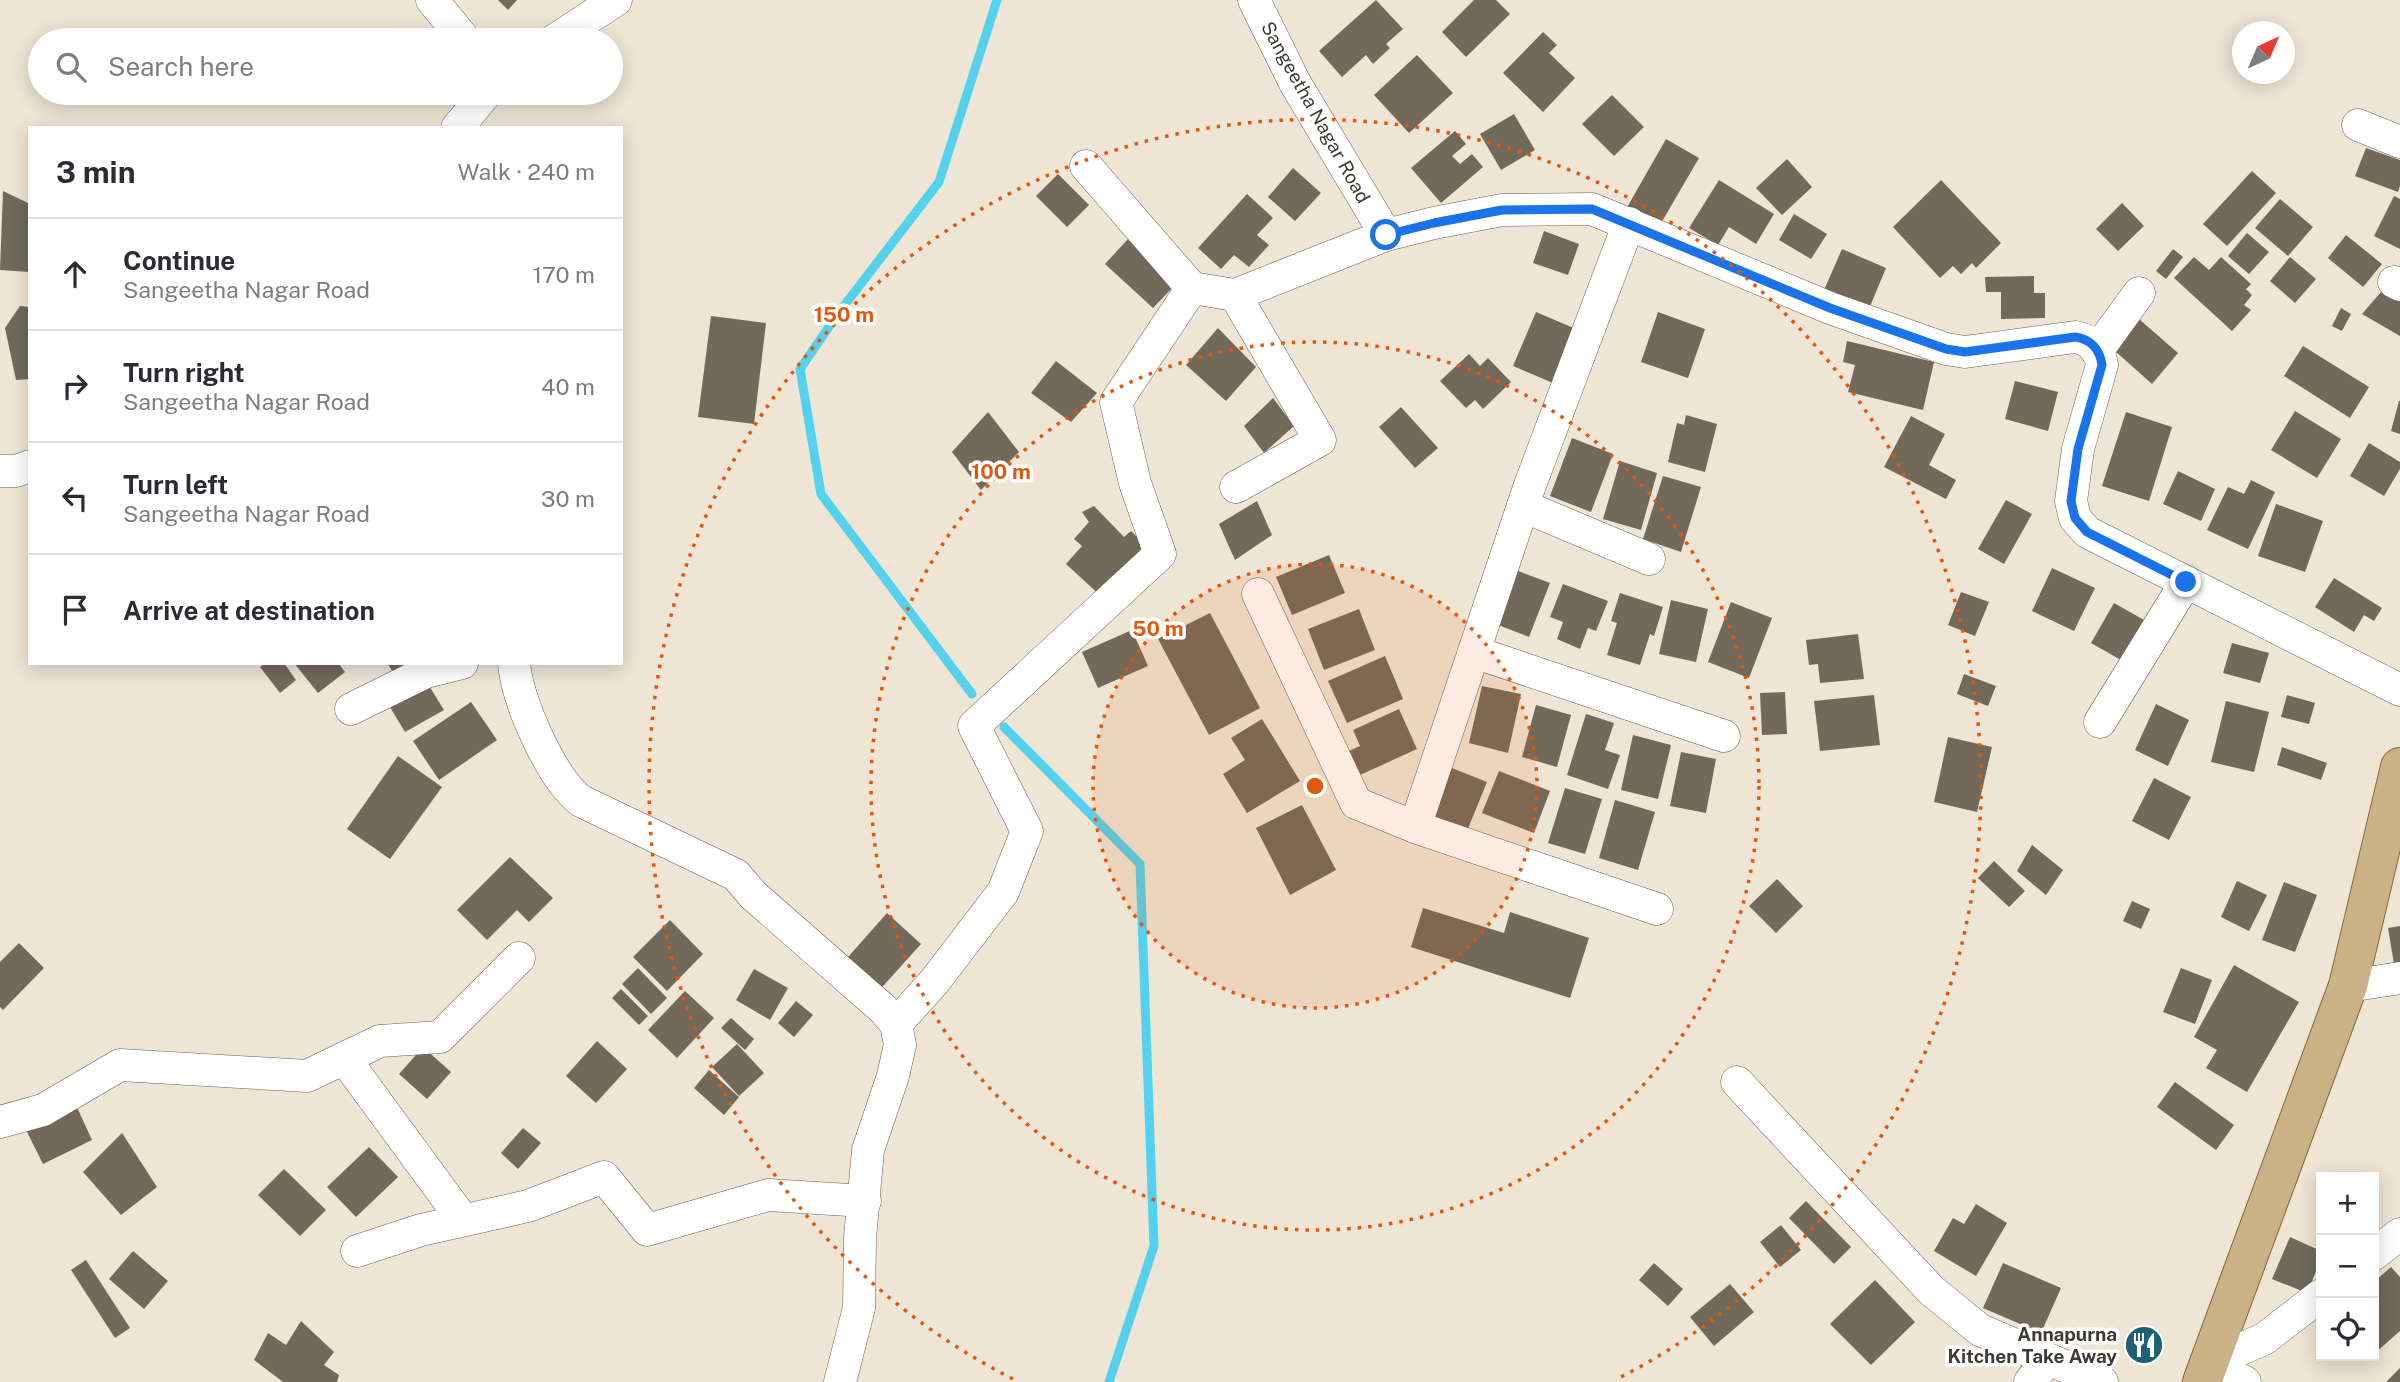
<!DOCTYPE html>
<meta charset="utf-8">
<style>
body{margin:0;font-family:"Public Sans",sans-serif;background:#f2f2f3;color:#2b2b33}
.controls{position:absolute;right:21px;bottom:21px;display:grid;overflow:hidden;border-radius:0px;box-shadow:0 4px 18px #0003}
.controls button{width:63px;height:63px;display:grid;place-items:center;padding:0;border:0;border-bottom:2px solid #e1e1e2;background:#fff;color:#2b2b33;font:35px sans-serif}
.compass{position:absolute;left:2232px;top:21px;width:63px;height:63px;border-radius:50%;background:#fff;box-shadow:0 4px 18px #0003;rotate:44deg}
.stop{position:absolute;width:21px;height:21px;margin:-16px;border:5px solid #1a73e8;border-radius:50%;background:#fff}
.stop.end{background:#1a73e8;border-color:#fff;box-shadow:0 2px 7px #0008}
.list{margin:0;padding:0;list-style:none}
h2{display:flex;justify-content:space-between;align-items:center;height:91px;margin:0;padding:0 28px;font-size:30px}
h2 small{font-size:23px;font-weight:400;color:#7c7c81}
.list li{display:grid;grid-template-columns:46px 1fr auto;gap:21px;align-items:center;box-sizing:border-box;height:112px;padding:0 28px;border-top:2px solid #e1e1e2}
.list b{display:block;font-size:26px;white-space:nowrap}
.list p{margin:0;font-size:23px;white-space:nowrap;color:#7c7c81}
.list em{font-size:23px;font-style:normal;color:#7c7c81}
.icon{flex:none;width:38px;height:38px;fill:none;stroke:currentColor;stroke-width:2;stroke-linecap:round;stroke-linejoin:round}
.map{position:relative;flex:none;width:2400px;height:1382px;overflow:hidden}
.search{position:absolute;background:#fff;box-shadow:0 4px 18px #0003;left:28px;top:28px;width:595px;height:77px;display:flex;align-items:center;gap:18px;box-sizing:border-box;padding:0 24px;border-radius:38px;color:#7c7c81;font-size:26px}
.panel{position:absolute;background:#fff;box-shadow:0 4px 18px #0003;left:28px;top:126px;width:595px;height:539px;border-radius:0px}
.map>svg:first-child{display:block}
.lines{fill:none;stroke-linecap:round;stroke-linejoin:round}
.stream{stroke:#54d1ec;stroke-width:9}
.building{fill:#72695b}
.street-casing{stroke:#696052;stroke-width:33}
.primary-casing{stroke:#846634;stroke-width:40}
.street{stroke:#fff;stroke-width:32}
.primary{stroke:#cbb286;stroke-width:38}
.route{stroke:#1a73e8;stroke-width:9}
.ring{fill:none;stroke:#e0570e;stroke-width:3.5;stroke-dasharray:3.5 7}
.labels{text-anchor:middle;stroke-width:7;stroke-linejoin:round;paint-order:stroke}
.street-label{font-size:19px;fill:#3e3a33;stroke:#fff}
.poi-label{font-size:19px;font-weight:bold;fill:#3e3a33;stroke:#fff;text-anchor:end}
.centre{fill:#e0570e;stroke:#fff;stroke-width:3.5}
.ring-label{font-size:21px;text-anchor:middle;font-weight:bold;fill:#e0570e;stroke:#fff;stroke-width:7;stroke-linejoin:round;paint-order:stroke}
</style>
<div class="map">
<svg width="2400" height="1382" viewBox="0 0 2400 1382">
<rect width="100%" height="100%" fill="#efe5d5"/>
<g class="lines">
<!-- stream -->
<g class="stream">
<polyline points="972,694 821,494 800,369 837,315 939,182 997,0"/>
<polyline points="1004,727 1140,864 1154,1246 1109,1382"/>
</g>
</g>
<!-- building -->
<g class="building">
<polygon points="498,0 517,0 508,10"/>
<polygon points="1376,0 1403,29 1386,44 1390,48 1373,64 1366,55 1342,77 1319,51"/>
<polygon points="1474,0 1496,0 1510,14 1466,57 1442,32"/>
<polygon points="1543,32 1557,45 1549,53 1575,78 1543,112 1503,73"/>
<polygon points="1417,55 1453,93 1409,133 1374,95"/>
<polygon points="1612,95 1644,127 1614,156 1582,124"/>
<polygon points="1514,114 1535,150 1501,170 1480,134"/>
<polygon points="1455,131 1466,144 1452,156 1460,164 1472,154 1483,167 1441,203 1411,168"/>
<polygon points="1666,139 1699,158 1657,230 1625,211"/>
<polygon points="2366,148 2400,160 2400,186 2398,192 2355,176"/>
<polygon points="1787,159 1812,187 1782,215 1756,188"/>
<polygon points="1293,168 1321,193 1295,221 1268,197"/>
<polygon points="2252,171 2276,193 2227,246 2203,224"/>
<polygon points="1058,174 1089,205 1067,227 1036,196"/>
<polygon points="1719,180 1774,214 1756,244 1729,227 1718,245 1689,228"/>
<polygon points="1941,180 2001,243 1976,268 1972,263 1961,274 1953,266 1940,278 1893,227"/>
<polygon points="3,191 30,204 30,272 0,270"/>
<polygon points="1247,194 1273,218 1257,235 1269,245 1249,267 1234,255 1221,269 1198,248"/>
<polygon points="2394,196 2400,199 2400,249 2374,236"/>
<polygon points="2280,199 2313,227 2288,256 2255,228"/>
<polygon points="2122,203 2144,226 2118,251 2096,229"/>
<polygon points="1794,214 1827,234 1811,259 1779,240"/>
<polygon points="1544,231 1579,244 1568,275 1533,263"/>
<polygon points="2247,233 2269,252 2249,274 2228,256"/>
<polygon points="2346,235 2382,264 2363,287 2328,258"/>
<polygon points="1128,239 1177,283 1153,308 1105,264"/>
<polygon points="1842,249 1886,268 1866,316 1821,297"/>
<polygon points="2173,249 2183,257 2166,279 2156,271"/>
<polygon points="2194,257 2209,270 2221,257 2251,284 2246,289 2252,295 2244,305 2251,310 2232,331 2174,278"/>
<polygon points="2290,257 2316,279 2295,303 2270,281"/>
<polygon points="2034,276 2034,293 2045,293 2045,318 2001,319 2001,292 1986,292 1985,277"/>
<polygon points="2387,285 2400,296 2400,336 2362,314"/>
<polygon points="20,306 30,307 30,379 16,380 5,328"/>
<polygon points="2341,308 2351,314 2342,331 2332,326"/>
<polygon points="1536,312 1576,329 1553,383 1513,366"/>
<polygon points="1658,312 1705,329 1688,378 1641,362"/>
<polygon points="2131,312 2178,353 2152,384 2105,342"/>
<polygon points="711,316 766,323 754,424 698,417"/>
<polygon points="1218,328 1256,367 1226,401 1186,365"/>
<polygon points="1847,341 1934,362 1923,410 1848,392 1855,365 1843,362"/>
<polygon points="2303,346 2369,387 2350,418 2284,376"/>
<polygon points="1469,354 1480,366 1488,358 1511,382 1483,409 1475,400 1466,408 1440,381"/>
<polygon points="1056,361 1097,393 1071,422 1031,393"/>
<polygon points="2015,381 2058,392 2048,431 2005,419"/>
<polygon points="1273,398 1294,426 1264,453 1244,426"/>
<polygon points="2399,401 2400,401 2400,434 2391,431"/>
<polygon points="1401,407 1438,448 1415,468 1379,427"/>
<polygon points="2295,411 2341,439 2317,478 2271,450"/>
<polygon points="988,412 1019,452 981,490 952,452"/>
<polygon points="2126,412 2172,427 2149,501 2102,486"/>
<polygon points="1686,415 1717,424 1705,472 1668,462 1677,423 1684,425"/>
<polygon points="1911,416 1945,434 1929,465 1956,480 1946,499 1884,467"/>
<polygon points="1572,438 1613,454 1591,512 1550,496"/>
<polygon points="2369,443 2400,462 2400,469 2384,496 2350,476"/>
<polygon points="1620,461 1657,473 1641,530 1603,519"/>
<polygon points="2178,471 2215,489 2201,521 2163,504"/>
<polygon points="1663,476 1701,487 1681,552 1643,539"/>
<polygon points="2251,480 2275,492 2248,549 2207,530 2228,487 2244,494"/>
<polygon points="2006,500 2032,514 2004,564 1978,549"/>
<polygon points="1257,501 1272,535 1235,560 1219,524"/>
<polygon points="2276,504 2323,521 2305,572 2258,556"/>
<polygon points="1094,506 1124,537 1131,531 1147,547 1103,598 1066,564 1082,546 1074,539 1089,522 1082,512"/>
<polygon points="1329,555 1345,593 1292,615 1276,577"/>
<polygon points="2052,568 2095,588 2074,631 2032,611"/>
<polygon points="1513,569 1550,583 1529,637 1493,623"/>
<polygon points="2334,578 2382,608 2374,621 2364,615 2354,632 2315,607"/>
<polygon points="1563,584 1608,601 1596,631 1588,628 1580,649 1557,639 1563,622 1550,617"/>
<polygon points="1961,592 1989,602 1975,636 1948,625"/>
<polygon points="1620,593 1663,607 1654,636 1650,634 1640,665 1607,655 1617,623 1611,621"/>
<polygon points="1671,600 1708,609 1696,662 1659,654"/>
<polygon points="1731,602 1772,618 1749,678 1708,662"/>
<polygon points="2114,603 2144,620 2121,660 2091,643"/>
<polygon points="1359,609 1375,650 1324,670 1308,629"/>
<polygon points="1210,613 1260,708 1209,735 1158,639"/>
<polygon points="1132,630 1148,666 1098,688 1082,652"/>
<polygon points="1858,634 1864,679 1820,683 1818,664 1809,665 1806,640"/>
<polygon points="2232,643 2269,653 2260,683 2223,673"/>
<polygon points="1385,656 1403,699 1347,723 1328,681"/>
<polygon points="265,663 284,663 296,680 280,693 260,667"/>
<polygon points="294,663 338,663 345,672 318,693"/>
<polygon points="387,663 431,663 401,684"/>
<polygon points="1964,674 1996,686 1988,706 1957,694"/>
<polygon points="423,676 444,710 405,732 385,699"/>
<polygon points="1482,686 1521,694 1508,753 1469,743"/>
<polygon points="1785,692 1787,734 1762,735 1760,693"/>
<polygon points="1874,695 1880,745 1820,751 1814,701"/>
<polygon points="2287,695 2315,703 2309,724 2281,717"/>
<polygon points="2226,701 2269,712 2254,772 2211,762"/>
<polygon points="471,702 497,740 439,780 413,741"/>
<polygon points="2156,704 2189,720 2168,766 2135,750"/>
<polygon points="1536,705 1571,715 1557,767 1522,757"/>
<polygon points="1399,709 1417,749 1360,775 1349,751 1360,746 1353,730"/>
<polygon points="1586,714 1614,723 1605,750 1620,755 1608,789 1567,775"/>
<polygon points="1262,719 1300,781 1247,813 1223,774 1245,760 1231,738"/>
<polygon points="1633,735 1671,745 1658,799 1621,790"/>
<polygon points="1948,737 1992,747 1977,812 1934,802"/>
<polygon points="2282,747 2327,763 2321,780 2277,765"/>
<polygon points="1681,752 1716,759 1706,813 1670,806"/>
<polygon points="398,756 442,787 390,859 347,829"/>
<polygon points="1447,766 1487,782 1467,831 1427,815"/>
<polygon points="1499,771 1550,791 1534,833 1482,813"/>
<polygon points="2154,778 2191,797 2169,840 2132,821"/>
<polygon points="1565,788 1602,799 1585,854 1548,843"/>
<polygon points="1615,800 1655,812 1638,870 1599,858"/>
<polygon points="1302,805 1336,870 1290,895 1256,828"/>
<polygon points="2032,845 2063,870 2046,895 2017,871"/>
<polygon points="510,857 553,898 529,922 517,910 487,940 457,910"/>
<polygon points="1994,861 2025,891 2009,907 1978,878"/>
<polygon points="1777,879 1803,906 1776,933 1749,906"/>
<polygon points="2237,881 2267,895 2249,931 2221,917"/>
<polygon points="2284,882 2317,895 2295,952 2262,940"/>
<polygon points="2132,901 2150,909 2141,929 2123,921"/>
<polygon points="1423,908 1504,933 1510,912 1589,938 1570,998 1411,947"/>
<polygon points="887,913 921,944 875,995 841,965"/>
<polygon points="670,920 703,954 667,991 633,957"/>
<polygon points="2400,926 2400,969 2395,970 2388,928"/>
<polygon points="19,943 44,968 3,1010 0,1007 0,962"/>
<polygon points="2234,965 2299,1002 2247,1092 2206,1068 2217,1050 2194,1037"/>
<polygon points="638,968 667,998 651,1014 622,984"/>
<polygon points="2181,968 2212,980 2195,1024 2163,1012"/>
<polygon points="754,969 788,988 770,1020 736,1000"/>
<polygon points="621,989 648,1016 639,1025 612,998"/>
<polygon points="685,991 714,1018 677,1058 648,1030"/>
<polygon points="796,1001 813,1015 794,1037 778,1023"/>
<polygon points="731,1018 754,1039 745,1050 721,1028"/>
<polygon points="597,1041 627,1069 596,1103 566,1076"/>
<polygon points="737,1044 764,1073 739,1096 712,1067"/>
<polygon points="423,1047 451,1072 427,1099 399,1074"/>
<polygon points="709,1070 739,1097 724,1115 694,1088"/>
<polygon points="2175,1082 2234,1125 2216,1150 2157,1107"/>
<polygon points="75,1103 92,1140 43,1164 25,1128"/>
<polygon points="523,1128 541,1143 518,1169 501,1153"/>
<polygon points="122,1133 157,1187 121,1215 83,1172"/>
<polygon points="369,1147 398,1177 356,1217 327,1187"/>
<polygon points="284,1169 326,1210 300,1236 258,1195"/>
<polygon points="1806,1201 1851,1247 1834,1264 1789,1218"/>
<polygon points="1976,1204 2007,1223 1976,1276 1934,1251 1953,1218 1964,1224"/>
<polygon points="1781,1225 1801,1250 1780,1267 1760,1242"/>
<polygon points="2290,1237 2321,1251 2321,1259 2307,1293 2272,1279"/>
<polygon points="133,1251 168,1281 144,1309 109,1279"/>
<polygon points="86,1260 130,1328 115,1338 71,1270"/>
<polygon points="1654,1263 1683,1289 1668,1306 1639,1280"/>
<polygon points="2003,1263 2061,1288 2041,1333 1983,1308"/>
<polygon points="2391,1267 2400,1277 2400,1331 2374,1354 2374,1282"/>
<polygon points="1875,1280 1915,1322 1871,1365 1830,1324"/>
<polygon points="1730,1284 1754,1312 1714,1346 1690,1317"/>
<polygon points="301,1321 334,1352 324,1365 339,1375 337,1382 283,1382 254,1360 268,1333 286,1345"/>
<polygon points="2400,1368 2400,1382 2386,1382"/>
</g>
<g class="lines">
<!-- street casing -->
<g class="street-casing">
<g id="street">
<polyline points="432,0 465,40"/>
<path d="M1254,0L1295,83L1386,235L1434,223L1502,210L1592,209L1830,308L1946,349L1965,352L2075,337C2091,339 2100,350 2102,365L2078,449L2071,501L2075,518L2087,532L2400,690"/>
<polyline points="555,40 616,0"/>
<polyline points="2358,125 2400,142"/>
<polyline points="457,128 486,93"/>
<polyline points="1086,166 1192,288 1235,295 1320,440 1236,487"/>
<polyline points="1629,223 1530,485 1415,827 1657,909"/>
<polyline points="2394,282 2400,285"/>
<polyline points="1235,295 1386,235"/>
<polyline points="2097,351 2139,293"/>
<polyline points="0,471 16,471 30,466"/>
<polyline points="1523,506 1649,559"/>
<polyline points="1258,594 1356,803 1415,827"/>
<polyline points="1474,652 1724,736"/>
<path d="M514,663C517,701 551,778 581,801L736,875L753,895L882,1008L896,1024L900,1045L893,1076L868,1150L860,1238L859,1308L840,1382"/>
<polyline points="351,709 426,672 462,663"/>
<polyline points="2100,722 2186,582"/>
<polyline points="2348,986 2400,978"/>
<polyline points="896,1024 934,982 1003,892 1027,831 974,726 1160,554 1135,483 1116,402 1192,288"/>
<polyline points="344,1058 463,1220"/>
<polyline points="1737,1082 1931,1290 1980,1330 2102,1382"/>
<polyline points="0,1122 43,1110 120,1065 307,1076 380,1041 440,1037 519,958"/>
<polyline points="357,1251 421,1230 528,1206 604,1177 647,1230 768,1195 865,1201"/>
<polyline points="2374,1254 2400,1234"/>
<polyline points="2207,1364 2264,1339 2321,1295"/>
<polyline points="2207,1364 2245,1382"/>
<polyline points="2030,1382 2048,1359"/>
</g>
</g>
<!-- primary casing -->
<g class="primary-casing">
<polyline id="primary" points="2202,1382 2348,986 2400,767"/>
</g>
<!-- street -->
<use href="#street" class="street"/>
<!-- primary -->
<use href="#primary" class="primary"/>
</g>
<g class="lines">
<!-- route -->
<path class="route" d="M1386,235L1434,223L1502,210L1592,209L1830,308L1946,349L1965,352L2075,337C2091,339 2100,350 2102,365L2078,449L2071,501L2075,518L2087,532L2186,582"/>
</g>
<!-- distance rings -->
<circle cx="1315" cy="786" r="222" fill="#e0570e" fill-opacity=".12"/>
<g class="ring">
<circle cx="1315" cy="786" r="222"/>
<circle cx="1315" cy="786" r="444"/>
<path d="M1013 1379A666 666 0 1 1 1617 1379"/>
</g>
<!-- icons -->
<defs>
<g id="restaurant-disc" transform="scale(2.0125)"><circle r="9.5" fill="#1b6372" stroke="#fff"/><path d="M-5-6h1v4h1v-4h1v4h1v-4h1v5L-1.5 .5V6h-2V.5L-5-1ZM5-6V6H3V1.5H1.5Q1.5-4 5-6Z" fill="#fff"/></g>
</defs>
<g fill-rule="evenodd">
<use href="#restaurant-disc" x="2144" y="1345"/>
</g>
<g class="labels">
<!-- street labels -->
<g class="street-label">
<text transform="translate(1316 112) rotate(61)" y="7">Sangeetha Nagar Road</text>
</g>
<!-- poi labels -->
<g class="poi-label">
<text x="2117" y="1341">Annapurna<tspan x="2117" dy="22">Kitchen Take Away</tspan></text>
</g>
</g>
<circle cx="1315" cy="786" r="10" class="centre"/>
<g class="ring-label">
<text x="844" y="322">150 m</text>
<text x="1001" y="479">100 m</text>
<text x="1158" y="636">50 m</text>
</g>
</svg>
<div class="controls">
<button>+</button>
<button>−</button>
<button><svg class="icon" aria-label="locate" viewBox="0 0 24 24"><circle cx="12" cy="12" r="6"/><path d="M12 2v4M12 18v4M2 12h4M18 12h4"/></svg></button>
</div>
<svg class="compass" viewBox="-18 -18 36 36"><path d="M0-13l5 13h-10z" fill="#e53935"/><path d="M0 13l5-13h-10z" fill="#7c7c81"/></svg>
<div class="stop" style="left:1386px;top:235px"></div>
<div class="stop end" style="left:2186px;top:582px"></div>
<div class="search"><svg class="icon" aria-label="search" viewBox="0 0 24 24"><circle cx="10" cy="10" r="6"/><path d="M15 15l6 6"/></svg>Search here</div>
<section class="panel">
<h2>3 min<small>Walk · 240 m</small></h2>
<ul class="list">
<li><svg class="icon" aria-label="ahead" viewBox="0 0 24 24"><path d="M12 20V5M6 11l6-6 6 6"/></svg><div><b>Continue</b><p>Sangeetha Nagar Road</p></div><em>170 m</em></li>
<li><svg class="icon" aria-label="right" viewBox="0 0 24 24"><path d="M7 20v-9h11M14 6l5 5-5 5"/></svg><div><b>Turn right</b><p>Sangeetha Nagar Road</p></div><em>40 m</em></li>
<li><svg class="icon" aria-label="left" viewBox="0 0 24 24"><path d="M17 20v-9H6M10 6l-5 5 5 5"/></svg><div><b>Turn left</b><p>Sangeetha Nagar Road</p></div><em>30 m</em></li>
<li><svg class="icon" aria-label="arrive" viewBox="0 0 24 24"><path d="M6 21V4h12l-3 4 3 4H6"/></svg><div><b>Arrive at destination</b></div></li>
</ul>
</section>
</div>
